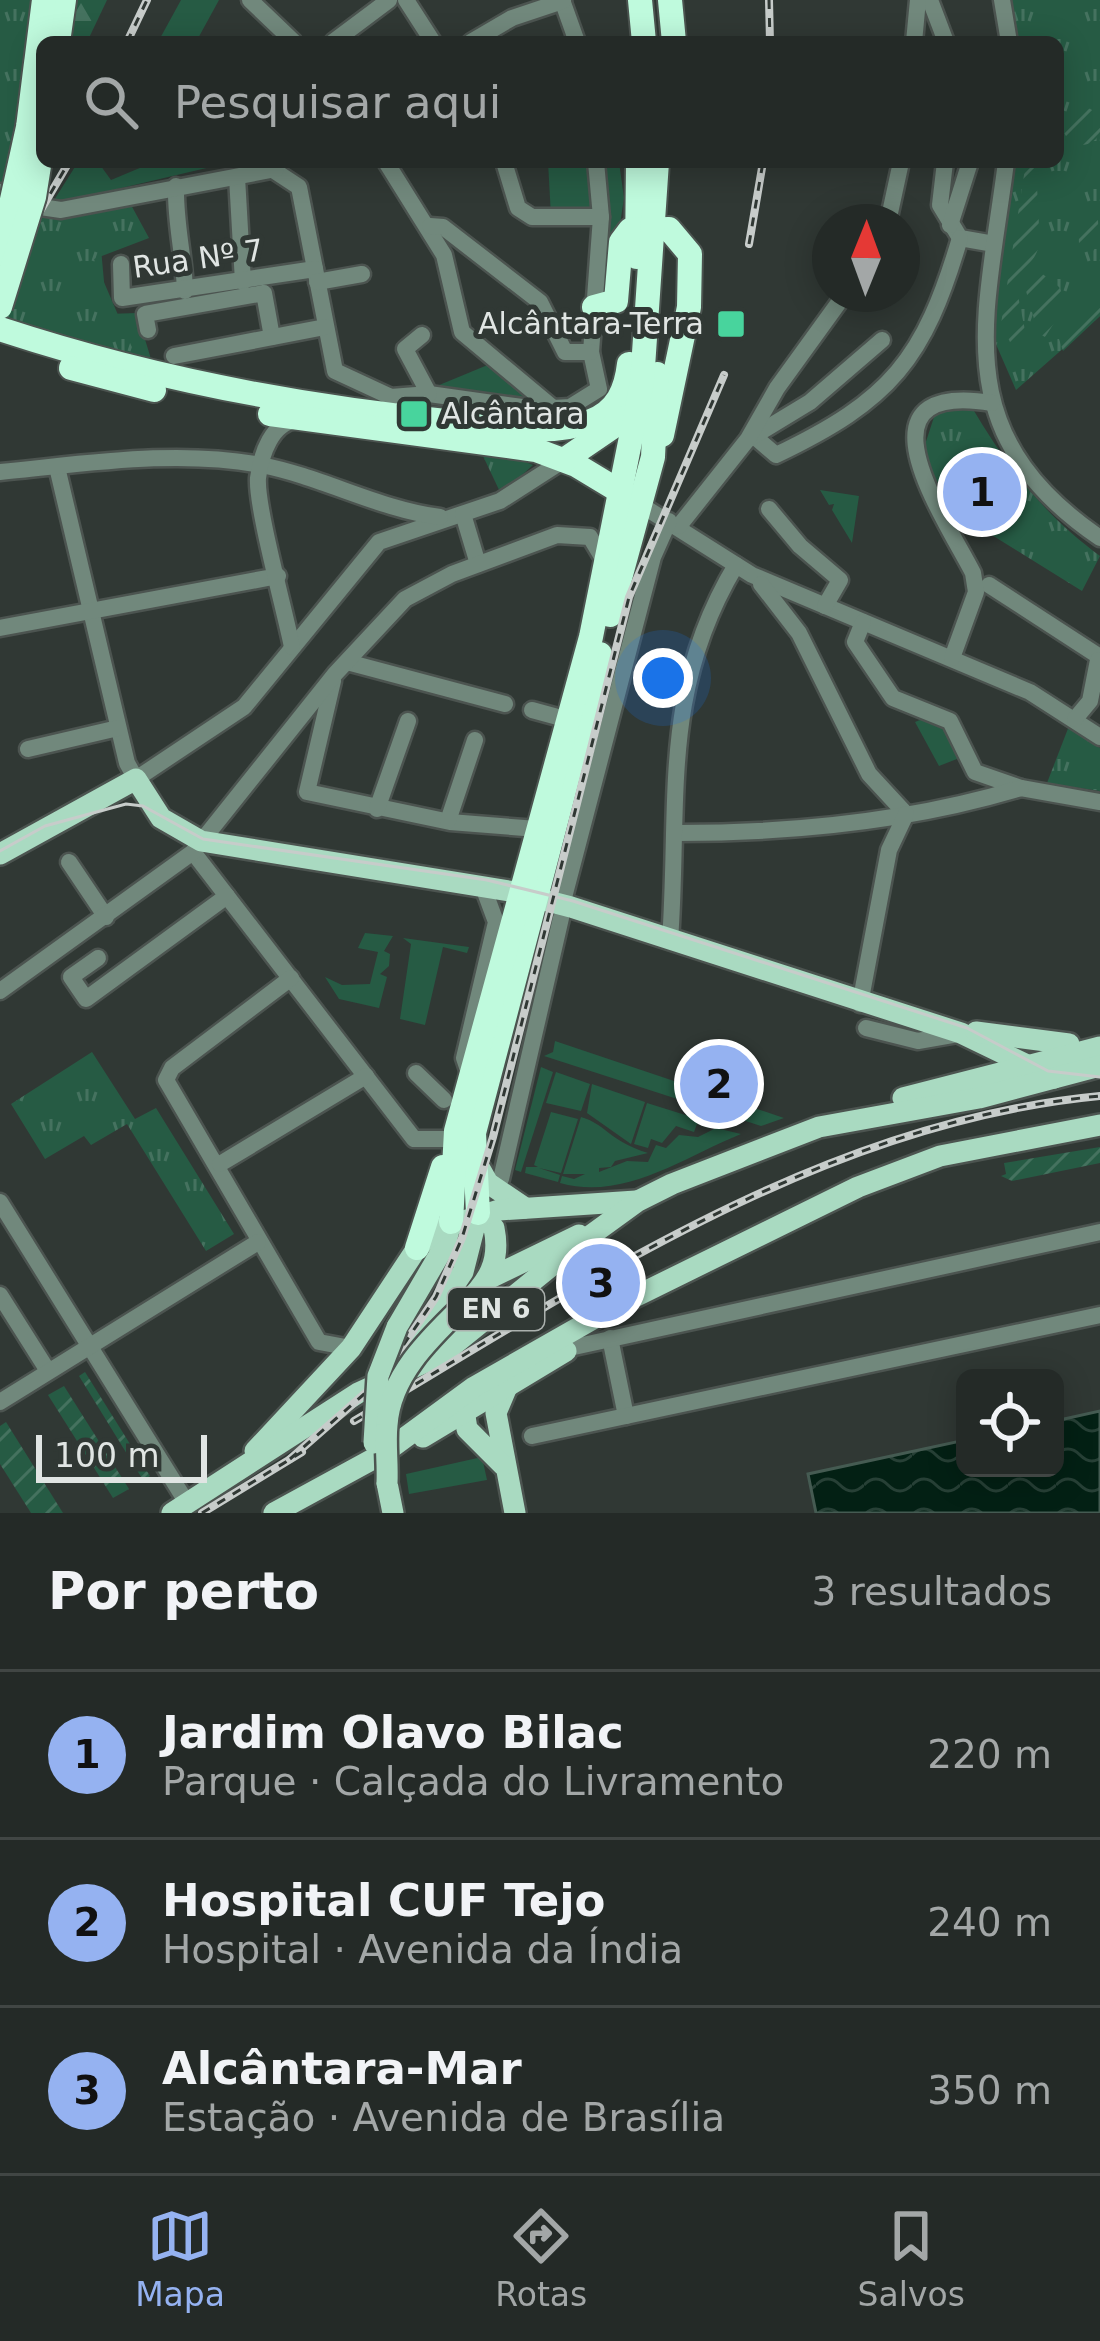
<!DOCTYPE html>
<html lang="pt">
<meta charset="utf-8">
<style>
body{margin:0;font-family:"DejaVu Sans",sans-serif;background:#303633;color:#f1f3f6}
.controls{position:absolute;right:36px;bottom:36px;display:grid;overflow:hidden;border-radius:18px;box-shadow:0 6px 30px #0003}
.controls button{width:108px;height:108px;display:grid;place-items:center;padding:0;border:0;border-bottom:3px solid #414644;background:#242a27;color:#f1f3f6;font:60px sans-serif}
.compass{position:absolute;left:812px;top:204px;width:108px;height:108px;border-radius:50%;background:#242a27;box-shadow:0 6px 30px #0003;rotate:1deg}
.scale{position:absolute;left:36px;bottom:30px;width:171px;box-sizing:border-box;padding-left:12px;border:6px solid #e0e5e3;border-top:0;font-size:33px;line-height:42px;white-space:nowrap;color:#e0e5e3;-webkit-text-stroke:9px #303834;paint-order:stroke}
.you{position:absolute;left:663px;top:678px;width:42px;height:42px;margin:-30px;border:9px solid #fff;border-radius:50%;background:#1a73e8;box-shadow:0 0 0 18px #1a73e833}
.badge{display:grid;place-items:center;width:78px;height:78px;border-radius:50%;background:#95b2f1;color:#111;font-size:39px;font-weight:700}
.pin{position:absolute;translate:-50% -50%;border:6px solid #fff;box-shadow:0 3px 12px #0006}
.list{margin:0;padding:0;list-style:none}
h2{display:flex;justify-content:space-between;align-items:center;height:156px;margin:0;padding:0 48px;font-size:51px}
h2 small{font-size:39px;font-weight:400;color:#a3a7a7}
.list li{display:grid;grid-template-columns:78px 1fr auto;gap:36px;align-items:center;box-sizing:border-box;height:168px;padding:0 48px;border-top:3px solid #414644}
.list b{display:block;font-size:45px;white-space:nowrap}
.list p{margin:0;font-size:39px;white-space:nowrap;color:#a3a7a7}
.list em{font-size:39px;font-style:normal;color:#a3a7a7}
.icon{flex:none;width:66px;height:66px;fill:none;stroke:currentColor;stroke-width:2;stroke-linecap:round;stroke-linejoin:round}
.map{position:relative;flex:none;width:1100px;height:1513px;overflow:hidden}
.search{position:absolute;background:#242a27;box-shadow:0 6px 30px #0003;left:36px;right:36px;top:36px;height:132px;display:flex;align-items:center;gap:30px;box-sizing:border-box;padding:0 42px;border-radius:18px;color:#a3a7a7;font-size:45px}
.sheet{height:660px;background:#242a27}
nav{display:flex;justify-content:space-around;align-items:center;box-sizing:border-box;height:168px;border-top:3px solid #414644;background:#242a27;font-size:33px;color:#a3a7a7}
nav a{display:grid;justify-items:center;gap:6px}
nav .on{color:#95b2f1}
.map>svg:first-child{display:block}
.grass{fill:#265b44}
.forest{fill:url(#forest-firs)}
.park{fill:url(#park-tufts)}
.garden{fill:url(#garden-furrows)}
.water{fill:url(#water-waves);stroke:#455b52;stroke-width:3}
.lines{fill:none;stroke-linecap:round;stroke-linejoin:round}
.minor-casing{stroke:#4c5450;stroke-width:21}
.major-casing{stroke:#4c5450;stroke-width:26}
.highway-casing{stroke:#4c5450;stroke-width:28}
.minor{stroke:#71887c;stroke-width:16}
.major{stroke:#a9dac1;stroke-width:21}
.highway{stroke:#bffadd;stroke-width:24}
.tram{stroke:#c7ccca;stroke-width:3}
.rail-casing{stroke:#c7ccca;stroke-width:8}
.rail{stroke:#303834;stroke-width:3;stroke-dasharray:9;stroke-linecap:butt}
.major-bridge-casing{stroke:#4c5450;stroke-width:26;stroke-linecap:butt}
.highway-bridge-casing{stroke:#4c5450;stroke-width:28;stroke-linecap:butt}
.major-bridge{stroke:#a9dac1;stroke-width:21}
.highway-bridge{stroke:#bffadd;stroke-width:24}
.poi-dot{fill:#48d49d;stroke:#303834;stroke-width:4.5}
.labels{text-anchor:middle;stroke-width:10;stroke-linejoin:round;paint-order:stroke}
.shield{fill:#303834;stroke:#abb1ae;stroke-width:3}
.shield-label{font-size:27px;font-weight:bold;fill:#e0e5e3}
.street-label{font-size:30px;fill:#e0e5e3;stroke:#303834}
.poi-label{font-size:30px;fill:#e0e5e3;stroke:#303834;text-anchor:end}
</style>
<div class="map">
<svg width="1100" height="1513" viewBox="0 0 1100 1513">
<defs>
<pattern id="forest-firs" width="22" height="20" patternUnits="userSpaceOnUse" patternTransform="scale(3)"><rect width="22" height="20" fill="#265b44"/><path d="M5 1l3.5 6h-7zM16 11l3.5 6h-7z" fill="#45725f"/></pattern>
<pattern id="park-tufts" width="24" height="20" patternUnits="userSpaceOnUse" patternTransform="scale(3)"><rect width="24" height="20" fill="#265b44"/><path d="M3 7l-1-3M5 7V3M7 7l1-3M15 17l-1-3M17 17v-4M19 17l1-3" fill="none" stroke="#45725f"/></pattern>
<pattern id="garden-furrows" width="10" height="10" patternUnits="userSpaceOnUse" patternTransform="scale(3)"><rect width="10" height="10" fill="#265b44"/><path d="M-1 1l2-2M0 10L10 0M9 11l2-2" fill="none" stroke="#45725f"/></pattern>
<pattern id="water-waves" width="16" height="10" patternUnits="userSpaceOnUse" patternTransform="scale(3)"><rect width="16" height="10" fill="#032014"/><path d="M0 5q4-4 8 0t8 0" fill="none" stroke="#274036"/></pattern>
</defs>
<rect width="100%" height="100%" fill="#303834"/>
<!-- grass -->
<g class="grass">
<polygon points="181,0 219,0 196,42 158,42"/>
<polygon points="78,162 98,162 111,180 154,162 232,162 96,194 107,314 137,313 151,359 4,320 29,240"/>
<polygon points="548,162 588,162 594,211 551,216"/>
<polygon points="602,162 619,162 624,198 609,296 603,295 610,250"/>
<polygon points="490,364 545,405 432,388"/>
<polygon points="820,490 859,496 852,543 832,510 834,504 829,505"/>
<polygon points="927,717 949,728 962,757 939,766 915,722"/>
<polygon points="365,933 393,936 384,951 390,954 389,966 380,974 387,977 379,1008 339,999 325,977 342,985 370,984 378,952 358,948"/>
<polygon points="403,938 469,947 467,953 443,947 425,1025 400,1019 411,944"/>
<polygon points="555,1041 784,1118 761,1126 544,1056 553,1052"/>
<polygon points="541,1067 553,1072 521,1172 515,1170"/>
<polygon points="556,1072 590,1084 581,1111 546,1103"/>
<polygon points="592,1084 645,1102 631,1144 587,1113"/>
<polygon points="647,1103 711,1123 709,1128 697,1124 694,1132 676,1126 662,1143 651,1139 648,1148 634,1144"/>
<polygon points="551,1112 578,1119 561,1173 539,1168 560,1175 558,1182 525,1173 526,1167 538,1167 534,1165"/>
<path d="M581,1117C606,1124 609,1141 648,1153L615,1161L611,1167L599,1168V1172L627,1161L648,1162L656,1145L666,1148L679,1135L698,1137L716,1128L741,1134C682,1158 624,1201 560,1183L562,1176L574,1179L585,1174H563Z"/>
<polygon points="482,1457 487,1480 409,1494 406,1474"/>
</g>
<!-- forest -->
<polygon class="forest" points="74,0 107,0 87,42 72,42"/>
<!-- park -->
<g class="park">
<polygon points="0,0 74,0 42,42 38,208 124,192 149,238 94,259 146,380 0,338"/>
<polygon points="1009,0 1100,0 1100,316 1016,390 988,326 1015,162 1058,162 1058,42 1017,42"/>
<path d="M971,406C1008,468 1042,513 1100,556L1082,591L945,506L921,457L935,414L947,407Z"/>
<polygon points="483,456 513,457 533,465 501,494"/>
<polygon points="1069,726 1100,748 1100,791 1047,783"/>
<polygon points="92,1052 135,1119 156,1108 234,1234 206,1251 127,1124 91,1145 84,1136 45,1159 11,1104"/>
</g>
<!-- garden -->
<g class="garden">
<circle cx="1082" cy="126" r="19"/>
<path d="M1026,162H1034C1037,176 1041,237 1038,249C1034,262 1022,270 1015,281L1028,345L1018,358L1001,324Z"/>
<polygon points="1096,201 1100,242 1093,251 1079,244 1078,215"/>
<polygon points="1040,272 1059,287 1067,303 1045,337 1038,333 1026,291 1029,278"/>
<polygon points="1100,286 1100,316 1063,351 1059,339 1067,321"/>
<polygon points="1100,1147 1100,1163 1012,1181 1001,1176 1006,1174 1004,1163"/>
<polygon points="85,1372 150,1476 143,1480 79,1376"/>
<polygon points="64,1386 129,1489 113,1498 48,1395"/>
<polygon points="6,1422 63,1513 31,1513 0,1464 0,1426"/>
</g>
<!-- water -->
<polygon class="water" points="1100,1411 1100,1513 816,1513 808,1474 965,1440 965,1468 1055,1468 1055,1421"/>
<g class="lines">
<!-- minor casing -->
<g class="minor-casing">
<g id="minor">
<polyline points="250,0 294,42"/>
<polyline points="406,0 433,42"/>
<polyline points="562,0 577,42"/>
<polyline points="930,0 946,42"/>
<polyline points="1002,0 1009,42"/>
<polyline points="333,42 389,0"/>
<polyline points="471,42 512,18 563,1"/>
<polyline points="914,42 918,0"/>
<polyline points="261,162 299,187 335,371 391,397 429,394 537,409 570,407 599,389 591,352 601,217 596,162"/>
<polyline points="386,162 444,255 462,332 553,408"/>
<polyline points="504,162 518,208 532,217 601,217"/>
<polyline points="945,162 940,205 960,238 994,244"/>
<path d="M1006,162C986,320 945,432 1100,538"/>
<polyline points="237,177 243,282"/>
<path d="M176,186C175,223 184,255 185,291"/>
<polyline points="0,192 27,205 61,210 276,169"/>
<polyline points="888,222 901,162"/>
<polyline points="950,225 970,162"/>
<polyline points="430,226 443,227 540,302 565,352 591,352"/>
<polyline points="121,264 122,298 315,269"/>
<polyline points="317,282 362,274"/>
<polyline points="148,330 145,314 264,293 272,337"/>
<polyline points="422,335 405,349 429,394"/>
<polyline points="174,356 325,327"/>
<path d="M755,437L776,455C891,400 924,360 960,238"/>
<polyline points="749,439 810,402 882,340"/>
<polyline points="57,467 127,763 136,779 244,707 379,542 500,501 564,460"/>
<path d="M0,472C85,464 176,449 261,465C323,477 378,509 440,517"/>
<polyline points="641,505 752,575 1030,692 1100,737"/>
<polyline points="769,509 800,546 840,580 825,606"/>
<polyline points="463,514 478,564"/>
<polyline points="679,526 748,439 777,388 845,294"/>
<polyline points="761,584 799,633 869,774 906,814"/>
<polyline points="989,585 1100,657"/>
<polyline points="863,622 855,642 893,698 950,721 975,772 1021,788 1100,802"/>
<polyline points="0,628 278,576"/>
<path d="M292,647C285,611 256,507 258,478C261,454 272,422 297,420"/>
<path d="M952,658L976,592L973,573C943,515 850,380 992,403"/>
<polyline points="347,662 505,704"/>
<polyline points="333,681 307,792 450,822 537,829"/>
<polyline points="532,710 565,719"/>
<polyline points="1075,719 1090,701 1098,660"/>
<polyline points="28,749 118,728"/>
<polyline points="377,809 408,721"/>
<polyline points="448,821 475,740"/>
<path d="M678,833C792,833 912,821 1021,788"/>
<polyline points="193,852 414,1139 453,1139"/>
<polyline points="69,862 106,917"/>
<polyline points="562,905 653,557 669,521"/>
<path d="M670,941C680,800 660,691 736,565"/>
<polyline points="98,958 71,977 86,999 227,896"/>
<polyline points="291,978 172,1068 166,1080 319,1342 351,1348"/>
<polyline points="0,991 193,852 335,674 405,599 452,574 557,535 590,537 605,562"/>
<polyline points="860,1004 889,850 906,814"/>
<polyline points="866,1028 918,1041 958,1034"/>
<polyline points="416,1073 444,1100"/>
<polyline points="470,1076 464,1058 496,922 483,887"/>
<polyline points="220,1164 366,1076"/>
<polyline points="501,1179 561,918"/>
<polyline points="0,1202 187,1503"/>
<polyline points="0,1295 48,1371"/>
<polyline points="610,1338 626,1416"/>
<polyline points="574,1347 1100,1232"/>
<polyline points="0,1402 258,1242"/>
<polyline points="532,1436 1100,1315"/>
</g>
</g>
<!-- major casing -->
<g class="major-casing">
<g id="major">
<polyline points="0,854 136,779 161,818 201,841 509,891 571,907 961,1033 1054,1078"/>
<polyline points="976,1032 1069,1044"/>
<polyline points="903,1098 1100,1047"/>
<polyline points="475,1160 488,1183 525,1208"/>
<polyline points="488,1279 579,1235"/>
<path d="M465,1304C488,1282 501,1262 494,1228L478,1213"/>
<polyline points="397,1327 445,1245 451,1222"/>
<polyline points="407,1355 463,1272 478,1213"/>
<polyline points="507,1387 496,1413 515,1513"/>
<polyline points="463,1404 467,1429 503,1465"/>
<polyline points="423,1437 566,1351"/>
<polyline points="255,1451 351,1348 417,1248 438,1229 499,1210 636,1201"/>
<polyline points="387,1483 393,1513"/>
<polyline points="172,1513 358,1393 441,1355 576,1246 638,1201 672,1184 819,1127 979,1098 1100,1066"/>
<polyline points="274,1513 384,1453 474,1387 616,1306 858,1187 940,1156 1100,1125"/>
</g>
</g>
<!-- highway casing -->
<g class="highway-casing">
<g id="highway">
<polyline points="640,0 644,42"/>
<polyline points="670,0 674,42"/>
<polyline points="58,42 64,0"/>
<polyline points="28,127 44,0"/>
<polyline points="637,257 638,162"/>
<polyline points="594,307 616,301 621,242 630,230 669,229 690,254 689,307 662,435"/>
<path d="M0,329C149,378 300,407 455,422C498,426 550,437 591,421C617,411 626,390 629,364"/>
<polyline points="71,368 154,390"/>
<polyline points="270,414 536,450 576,465 629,497"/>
<polyline points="564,460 630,415"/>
<polyline points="610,615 653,457 657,374"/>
<polyline points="478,1213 474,1133 600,654"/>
<polyline points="451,1222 456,1131 591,637 642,382 657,162"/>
<polyline points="417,1248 443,1167"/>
</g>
</g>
<!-- minor -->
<use href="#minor" class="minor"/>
<!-- major -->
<use href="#major" class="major"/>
<!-- highway -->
<use href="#highway" class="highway"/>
<!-- tram -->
<polyline class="tram" points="0,851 45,826 126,804 143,806 203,839 487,880 573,901 967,1028 1048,1071 1100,1077"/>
<!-- rail casing -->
<g class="rail-casing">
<g id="rail">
<polyline points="769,0 770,42"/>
<polyline points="127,42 147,0"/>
<polyline points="749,244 763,162"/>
<polyline points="0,289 9,264 69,162"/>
<path d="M354,1421C587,1283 824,1122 1100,1096"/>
<polyline points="290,1459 379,1381 436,1297 462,1238 493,1137 629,597 724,375"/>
<polyline points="202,1513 302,1452"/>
</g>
</g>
<!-- rail -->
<use href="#rail" class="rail"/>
<!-- major-bridge casing -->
<g class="major-bridge-casing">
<g id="major-bridge">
<polyline points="374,1443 378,1376 397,1327"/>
<path d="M387,1483C388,1464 385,1444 387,1425C390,1375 431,1337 465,1304"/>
</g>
</g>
<!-- highway-bridge casing -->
<g class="highway-bridge-casing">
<g id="highway-bridge">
<polyline points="0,254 28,127"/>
<polyline points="0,307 34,197 42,147"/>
</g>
</g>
<!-- major-bridge -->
<use href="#major-bridge" class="major-bridge"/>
<!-- highway-bridge -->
<use href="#highway-bridge" class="highway-bridge"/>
</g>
<!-- markers -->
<g class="poi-dot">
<rect x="716" y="309" width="30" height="30" rx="6"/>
<rect x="399" y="399" width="30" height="30" rx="6"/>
</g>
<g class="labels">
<!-- shield labels -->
<rect class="shield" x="448" y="1288" width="96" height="42" rx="9"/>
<g class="shield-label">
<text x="496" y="1318">EN 6</text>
</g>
<!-- street labels -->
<g class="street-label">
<text transform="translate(198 259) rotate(-8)" y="10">Rua Nº 7</text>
</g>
<!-- poi labels -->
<g class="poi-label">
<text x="704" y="334">Alcântara-Terra</text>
<text x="441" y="424" text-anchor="start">Alcântara</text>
</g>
</g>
</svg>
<div class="controls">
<button><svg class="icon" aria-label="locate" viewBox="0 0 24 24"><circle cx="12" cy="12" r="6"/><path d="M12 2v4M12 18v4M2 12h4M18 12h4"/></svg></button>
</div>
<svg class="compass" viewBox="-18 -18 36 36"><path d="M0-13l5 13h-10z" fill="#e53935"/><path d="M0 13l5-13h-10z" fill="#a3a7a7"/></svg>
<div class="scale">100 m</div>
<div class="you"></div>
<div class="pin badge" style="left:982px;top:492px">1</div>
<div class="pin badge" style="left:719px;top:1084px">2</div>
<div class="pin badge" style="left:601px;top:1283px">3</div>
<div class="search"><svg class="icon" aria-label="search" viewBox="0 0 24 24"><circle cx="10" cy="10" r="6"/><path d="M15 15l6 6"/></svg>Pesquisar aqui</div>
</div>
<section class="sheet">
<h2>Por perto<small>3 resultados</small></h2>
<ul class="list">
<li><span class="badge">1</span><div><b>Jardim Olavo Bilac</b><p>Parque · Calçada do Livramento</p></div><em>220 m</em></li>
<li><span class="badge">2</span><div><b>Hospital CUF Tejo</b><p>Hospital · Avenida da Índia</p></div><em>240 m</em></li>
<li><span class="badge">3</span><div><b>Alcântara-Mar</b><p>Estação · Avenida de Brasília</p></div><em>350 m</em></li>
</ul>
</section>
<nav>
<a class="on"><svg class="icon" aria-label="map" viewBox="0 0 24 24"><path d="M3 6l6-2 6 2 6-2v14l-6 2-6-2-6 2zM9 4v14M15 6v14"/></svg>Mapa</a>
<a><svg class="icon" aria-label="directions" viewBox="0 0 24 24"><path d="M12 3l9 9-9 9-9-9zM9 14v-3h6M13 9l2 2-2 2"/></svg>Rotas</a>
<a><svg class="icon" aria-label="saved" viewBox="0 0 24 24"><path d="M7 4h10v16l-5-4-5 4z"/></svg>Salvos</a>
</nav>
